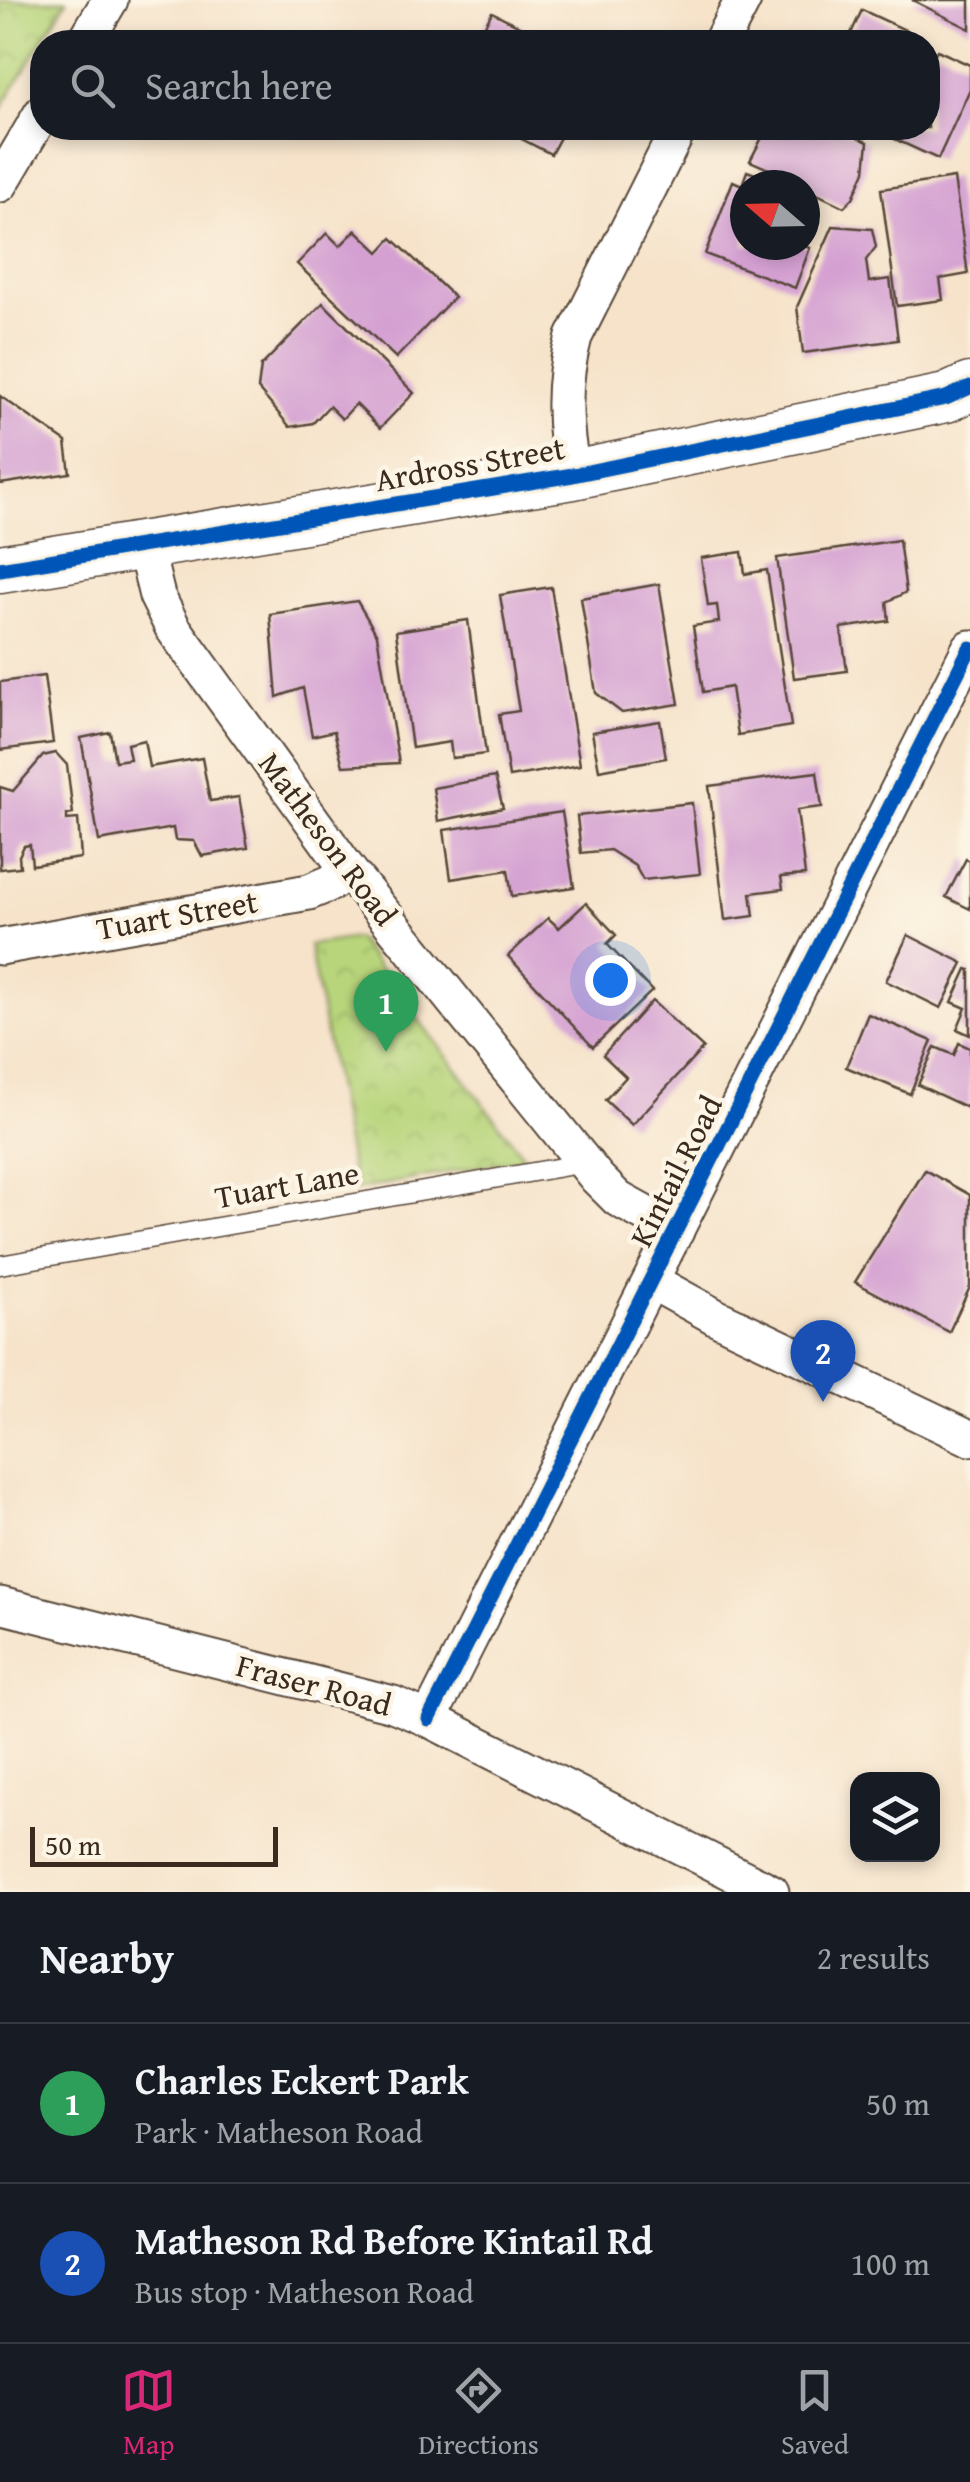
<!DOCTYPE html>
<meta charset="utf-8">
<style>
body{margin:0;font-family:"Gentium Book Plus",serif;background:#20242c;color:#f1f3f6}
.controls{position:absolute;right:30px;bottom:30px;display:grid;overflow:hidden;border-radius:20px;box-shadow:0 5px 15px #0003}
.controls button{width:90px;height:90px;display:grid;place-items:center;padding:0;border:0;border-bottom:2px solid #363941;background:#171b24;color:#f1f3f6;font:50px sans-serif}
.compass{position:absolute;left:730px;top:170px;width:90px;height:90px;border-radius:50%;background:#171b24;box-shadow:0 5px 15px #0003;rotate:290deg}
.scale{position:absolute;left:30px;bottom:25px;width:248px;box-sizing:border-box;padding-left:10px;border:5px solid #3b2a1e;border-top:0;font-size:28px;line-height:35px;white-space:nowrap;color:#3b2a1e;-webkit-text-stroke:8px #fcf5e5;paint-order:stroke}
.you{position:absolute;left:610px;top:980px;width:35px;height:35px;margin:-25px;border:8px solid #fff;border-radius:50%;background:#1a73e8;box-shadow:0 0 0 15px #1a73e833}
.badge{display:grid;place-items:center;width:65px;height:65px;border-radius:50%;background:#db2777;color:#fff;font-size:32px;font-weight:700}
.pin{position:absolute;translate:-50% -82px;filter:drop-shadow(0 2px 5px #0008)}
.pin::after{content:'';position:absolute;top:52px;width:35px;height:30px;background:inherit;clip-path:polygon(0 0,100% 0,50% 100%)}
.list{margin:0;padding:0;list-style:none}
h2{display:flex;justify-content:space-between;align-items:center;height:130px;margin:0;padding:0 40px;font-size:42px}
h2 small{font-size:32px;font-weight:400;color:#9ea1a6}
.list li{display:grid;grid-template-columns:65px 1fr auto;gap:30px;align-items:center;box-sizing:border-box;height:160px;padding:0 40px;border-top:2px solid #363941}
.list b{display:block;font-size:38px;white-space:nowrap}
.list p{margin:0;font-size:32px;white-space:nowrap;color:#9ea1a6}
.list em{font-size:32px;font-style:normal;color:#9ea1a6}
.icon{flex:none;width:55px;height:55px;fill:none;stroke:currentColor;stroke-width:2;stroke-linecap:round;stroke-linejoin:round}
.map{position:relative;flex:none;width:970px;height:1892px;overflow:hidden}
.search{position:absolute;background:#171b24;box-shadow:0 5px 15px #0003;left:30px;right:30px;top:30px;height:110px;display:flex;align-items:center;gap:25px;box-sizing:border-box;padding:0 35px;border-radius:40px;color:#9ea1a6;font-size:38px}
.sheet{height:450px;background:#171b24}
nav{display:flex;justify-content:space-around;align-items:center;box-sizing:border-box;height:140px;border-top:2px solid #363941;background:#171b24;font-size:28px;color:#9ea1a6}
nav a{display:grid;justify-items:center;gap:5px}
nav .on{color:#db2777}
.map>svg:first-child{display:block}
.park{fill:url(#park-crowns);stroke:#7a804c;stroke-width:2.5}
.building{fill:#d4a0d2}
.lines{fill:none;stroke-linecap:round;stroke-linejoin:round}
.lane-casing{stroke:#574638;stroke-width:21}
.street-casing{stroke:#574638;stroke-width:39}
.secondary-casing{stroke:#574638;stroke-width:51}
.lane{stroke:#fff;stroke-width:18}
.street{stroke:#fff;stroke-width:35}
.secondary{stroke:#fff;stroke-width:48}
.cycleway-casing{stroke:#fcf5e5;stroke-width:21}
.cycleway{stroke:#0057b8;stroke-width:15}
.labels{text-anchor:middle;stroke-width:9;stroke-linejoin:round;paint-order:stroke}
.street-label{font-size:32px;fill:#3b2a1e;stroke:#fcf5e5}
</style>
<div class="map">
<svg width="970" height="1892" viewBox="0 0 970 1892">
<defs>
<pattern id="park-crowns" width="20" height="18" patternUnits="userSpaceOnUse" patternTransform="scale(2.5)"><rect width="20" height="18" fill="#b8d57b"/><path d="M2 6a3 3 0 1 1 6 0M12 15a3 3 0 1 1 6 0" fill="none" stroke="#9fb76a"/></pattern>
</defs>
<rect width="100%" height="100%" fill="#fcf5e5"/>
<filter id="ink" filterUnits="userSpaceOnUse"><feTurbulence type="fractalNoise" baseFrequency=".01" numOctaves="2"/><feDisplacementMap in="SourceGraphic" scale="20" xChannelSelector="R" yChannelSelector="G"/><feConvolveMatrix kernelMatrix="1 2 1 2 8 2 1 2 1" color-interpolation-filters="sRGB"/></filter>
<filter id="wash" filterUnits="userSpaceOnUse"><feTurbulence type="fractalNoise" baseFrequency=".0048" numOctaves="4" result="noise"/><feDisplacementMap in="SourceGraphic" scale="40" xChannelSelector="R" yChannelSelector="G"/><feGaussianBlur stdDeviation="2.25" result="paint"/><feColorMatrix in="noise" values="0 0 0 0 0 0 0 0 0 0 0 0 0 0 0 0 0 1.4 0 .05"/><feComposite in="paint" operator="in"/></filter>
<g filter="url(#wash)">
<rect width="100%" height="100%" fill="#f6e3ca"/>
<!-- park -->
<g class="park">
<polygon points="0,0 67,0 0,110"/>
<polygon points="356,938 525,1158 355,1190 309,945"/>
</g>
<g id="blocks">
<!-- building -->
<g class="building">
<polygon points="912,0 970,0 970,29"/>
<polygon points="862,10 912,33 908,42 847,42"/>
<polygon points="492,12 551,42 476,42"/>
<polygon points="937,50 970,65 970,89 938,159 890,137 895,128 928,128 928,67"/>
<polygon points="500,128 565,128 551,154"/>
<polygon points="767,128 839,128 868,142 865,171 853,198 844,207 805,188 805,185 750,161"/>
<polygon points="747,171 785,185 745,185 745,245 802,245 810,248 795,288 705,254 733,181 742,185"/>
<polygon points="954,178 968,274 940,279 943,300 897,306 881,189"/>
<polygon points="833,226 872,229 876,247 866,260 869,282 890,279 898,340 803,353 797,307"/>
<polygon points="356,230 379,252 392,238 454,297 396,358 297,264 327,233 340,246"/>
<polygon points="323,303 414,393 380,428 356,404 342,419 329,406 313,423 290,427 258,389 261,366"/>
<polygon points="0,396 66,442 70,473 0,484"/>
<polygon points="899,540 906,592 887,602 889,621 841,628 847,671 794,678 777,558"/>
<polygon points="742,552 745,574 767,570 791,726 738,735 731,687 703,692 693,626 719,622 717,605 708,606 701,558"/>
<polygon points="659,584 679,704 622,713 596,693 581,598"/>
<polygon points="551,587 580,765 509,777 499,714 519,711 500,595"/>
<polygon points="357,601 377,635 399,763 343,766 334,731 312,736 303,688 277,697 270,614"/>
<polygon points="468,620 486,754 452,758 450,742 412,748 396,631"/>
<polygon points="44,676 53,743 0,750 0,682"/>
<polygon points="660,721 666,758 599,770 592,732"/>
<polygon points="110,732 115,761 130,759 127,744 144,740 149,767 202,758 210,801 239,797 248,848 202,856 194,841 175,840 173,828 99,841 81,738"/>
<polygon points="56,753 67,765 73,814 67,815 67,820 78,819 81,858 32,865 30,845 24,846 19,856 20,867 0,869 0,787 13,791 43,756"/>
<polygon points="817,772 822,807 797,810 805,875 781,877 783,889 751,893 754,916 725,920 709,786"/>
<polygon points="495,777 503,808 438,821 433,788"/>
<polygon points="692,803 700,874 643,880 635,866 610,850 581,853 577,816"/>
<polygon points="562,812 574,887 512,896 508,870 451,879 444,830"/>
<polygon points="966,859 970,861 970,909 946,897"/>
<polygon points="586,903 616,935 607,944 652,991 593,1047 508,956 548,918 559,928"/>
<polygon points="908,935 963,963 941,1008 886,981"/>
<polygon points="967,969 970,970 970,1035 957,1029 966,1008 952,1002"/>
<polygon points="652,1001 703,1048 632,1125 605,1100 626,1077 603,1055"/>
<polygon points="868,1014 932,1041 910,1094 846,1067"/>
<polygon points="959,1043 970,1048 970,1109 918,1085 935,1047 954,1055"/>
<polygon points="925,1170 970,1195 970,1287 949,1332 855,1282"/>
</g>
</g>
</g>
<g filter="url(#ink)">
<use href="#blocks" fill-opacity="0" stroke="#574638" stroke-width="2.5"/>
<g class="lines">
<!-- lane casing -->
<g class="lane-casing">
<polyline id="lane" points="0,1265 585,1163"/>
</g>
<!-- street casing -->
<g class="street-casing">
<g id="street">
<polyline points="85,42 110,0"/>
<polyline points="721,42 743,0"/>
<polyline points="0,184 42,113"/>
<path d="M573,475C563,427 561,384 574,337L679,128"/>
<polyline points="145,547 157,596 173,628 348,870 597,1178 618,1199 676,1231"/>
<polyline points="0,947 309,892 331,883 348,870"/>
<polyline points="651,1281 716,1317 970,1438"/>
<polyline points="0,1605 393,1704 429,1719 771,1892"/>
<polyline points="429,1719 970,648"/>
</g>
</g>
<!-- secondary casing -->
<g class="secondary-casing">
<polyline id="secondary" points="0,569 573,475 946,398 970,387"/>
</g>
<!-- lane -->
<use href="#lane" class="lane"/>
<!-- street -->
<use href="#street" class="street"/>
<!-- secondary -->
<use href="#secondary" class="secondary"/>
<!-- cycleway casing -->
<g class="cycleway-casing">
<g id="cycleway">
<polyline points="0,569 573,475 946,398 970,387"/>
<polyline points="429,1719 970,648"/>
</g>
</g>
<!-- cycleway -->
<use href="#cycleway" class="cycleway"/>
</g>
</g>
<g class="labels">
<!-- street labels -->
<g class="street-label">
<text transform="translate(470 464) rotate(-10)" y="11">Ardross Street</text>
<text transform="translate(328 839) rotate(53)" y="11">Matheson Road</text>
<text transform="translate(177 915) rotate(-10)" y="11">Tuart Street</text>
<text transform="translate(676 1171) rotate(-63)" y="11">Kintail Road</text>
<text transform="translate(287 1185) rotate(-10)" y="11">Tuart Lane</text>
<text transform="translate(314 1685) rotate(15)" y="11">Fraser Road</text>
</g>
</g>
</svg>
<div class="controls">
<button><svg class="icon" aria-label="layers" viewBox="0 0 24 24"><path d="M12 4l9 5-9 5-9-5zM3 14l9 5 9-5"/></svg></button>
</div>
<svg class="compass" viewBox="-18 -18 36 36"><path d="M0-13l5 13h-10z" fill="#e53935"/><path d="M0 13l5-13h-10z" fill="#9ea1a6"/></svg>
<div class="scale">50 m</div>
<div class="you"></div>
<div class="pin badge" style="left:386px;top:1052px;background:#2e9e5b">1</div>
<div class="pin badge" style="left:823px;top:1402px;background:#1a4fb4">2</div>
<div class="search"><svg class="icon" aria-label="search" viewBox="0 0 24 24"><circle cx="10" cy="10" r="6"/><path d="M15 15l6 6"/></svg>Search here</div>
</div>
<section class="sheet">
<h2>Nearby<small>2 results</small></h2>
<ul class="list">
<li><span class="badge" style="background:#2e9e5b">1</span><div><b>Charles Eckert Park</b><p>Park · Matheson Road</p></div><em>50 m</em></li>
<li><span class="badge" style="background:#1a4fb4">2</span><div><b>Matheson Rd Before Kintail Rd</b><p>Bus stop · Matheson Road</p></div><em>100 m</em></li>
</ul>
</section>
<nav>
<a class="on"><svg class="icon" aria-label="map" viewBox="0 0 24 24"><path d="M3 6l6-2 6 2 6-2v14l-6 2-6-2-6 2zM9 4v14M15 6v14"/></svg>Map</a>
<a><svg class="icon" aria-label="directions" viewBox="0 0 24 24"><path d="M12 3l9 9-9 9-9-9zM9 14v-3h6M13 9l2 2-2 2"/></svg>Directions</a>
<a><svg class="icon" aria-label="saved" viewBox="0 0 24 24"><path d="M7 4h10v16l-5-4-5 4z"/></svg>Saved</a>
</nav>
